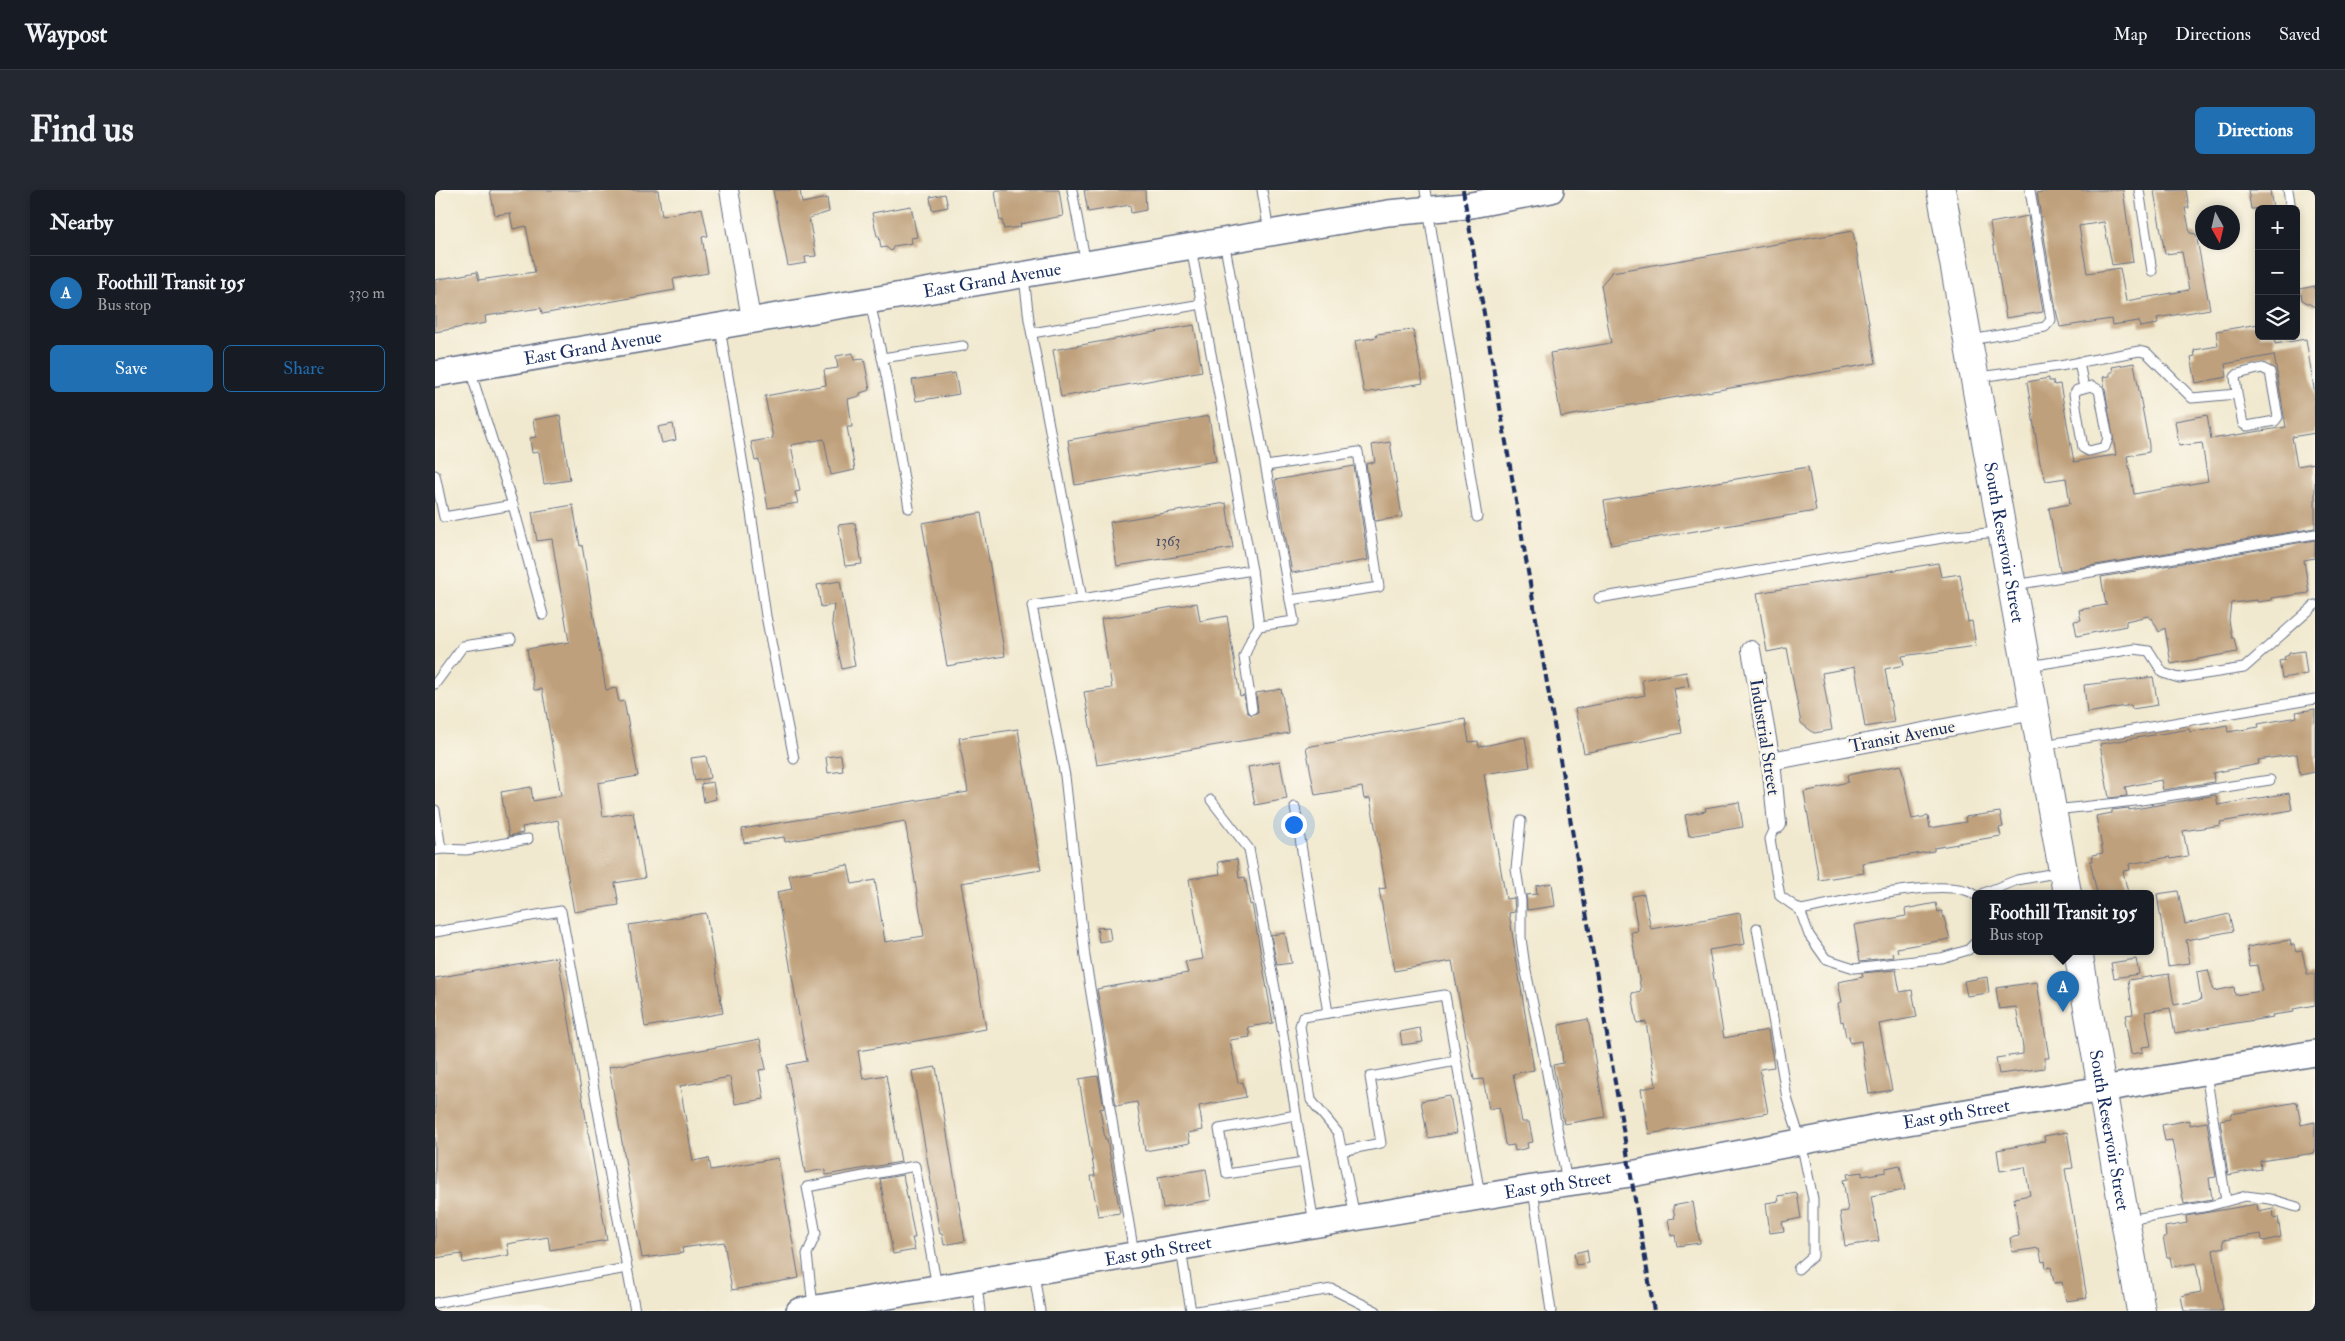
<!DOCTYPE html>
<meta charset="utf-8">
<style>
body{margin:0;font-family:"IM FELL Double Pica",serif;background:#242831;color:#f1f3f6}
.controls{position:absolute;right:15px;top:15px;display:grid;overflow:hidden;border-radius:8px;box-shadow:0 2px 8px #0003}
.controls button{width:45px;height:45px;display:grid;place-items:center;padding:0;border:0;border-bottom:1px solid #363941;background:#171b24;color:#f1f3f6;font:25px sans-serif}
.compass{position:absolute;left:1760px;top:15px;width:45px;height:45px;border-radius:50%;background:#171b24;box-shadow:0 2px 8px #0003;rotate:172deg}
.you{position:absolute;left:858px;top:634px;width:18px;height:18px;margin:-12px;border:4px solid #fff;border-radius:50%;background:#1a73e8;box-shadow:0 0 0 8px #1a73e833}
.badge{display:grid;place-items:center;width:32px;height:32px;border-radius:50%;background:#1f6fb2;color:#fff;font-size:16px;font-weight:700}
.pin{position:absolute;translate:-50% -41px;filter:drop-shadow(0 1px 2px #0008)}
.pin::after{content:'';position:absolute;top:26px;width:18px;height:15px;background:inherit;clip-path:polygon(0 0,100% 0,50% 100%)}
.popup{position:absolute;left:1537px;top:700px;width:182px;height:65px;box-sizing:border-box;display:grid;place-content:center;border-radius:8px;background:#171b24;filter:drop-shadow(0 1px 4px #0005);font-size:16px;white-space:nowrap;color:#9ea1a6}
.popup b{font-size:19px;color:#f1f3f6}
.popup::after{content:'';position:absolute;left:50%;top:100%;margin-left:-10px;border:10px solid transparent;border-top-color:#171b24}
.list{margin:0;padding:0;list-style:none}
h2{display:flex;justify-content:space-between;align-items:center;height:65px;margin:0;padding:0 20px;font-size:21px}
h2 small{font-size:16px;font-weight:400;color:#9ea1a6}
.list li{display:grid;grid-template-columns:32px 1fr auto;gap:15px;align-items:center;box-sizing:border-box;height:75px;padding:0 20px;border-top:1px solid #363941}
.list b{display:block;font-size:19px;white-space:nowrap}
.list p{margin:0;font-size:16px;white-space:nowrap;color:#9ea1a6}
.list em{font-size:16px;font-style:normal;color:#9ea1a6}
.actions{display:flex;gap:10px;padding:15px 20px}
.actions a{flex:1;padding:11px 0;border:1px solid #1f6fb2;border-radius:8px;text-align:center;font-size:18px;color:#1f6fb2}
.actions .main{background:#1f6fb2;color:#fff}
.icon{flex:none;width:28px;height:28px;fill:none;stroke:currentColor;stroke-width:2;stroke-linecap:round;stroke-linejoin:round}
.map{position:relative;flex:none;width:1880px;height:1121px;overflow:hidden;border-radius:8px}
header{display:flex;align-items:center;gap:30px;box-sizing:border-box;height:70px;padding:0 25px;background:#171b24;border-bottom:1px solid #363941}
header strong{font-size:24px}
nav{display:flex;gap:28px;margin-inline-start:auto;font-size:18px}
.intro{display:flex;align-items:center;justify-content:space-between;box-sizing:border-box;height:120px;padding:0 30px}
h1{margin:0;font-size:35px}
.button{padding:12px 22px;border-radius:8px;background:#1f6fb2;color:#fff;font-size:18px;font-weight:700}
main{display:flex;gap:30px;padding:0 30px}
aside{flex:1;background:#171b24;border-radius:8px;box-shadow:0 2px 8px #0003}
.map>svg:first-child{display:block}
.building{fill:#bfa07b}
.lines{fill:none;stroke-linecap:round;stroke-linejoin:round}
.lane-casing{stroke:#667086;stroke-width:11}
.street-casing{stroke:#667086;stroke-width:20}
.secondary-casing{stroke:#667086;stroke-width:28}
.primary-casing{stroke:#667086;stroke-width:30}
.lane{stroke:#fff;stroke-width:9}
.street{stroke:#fff;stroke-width:18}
.secondary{stroke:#fff;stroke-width:25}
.primary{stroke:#fff;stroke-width:28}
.rail{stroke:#1b2f5e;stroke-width:4;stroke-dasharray:8 4;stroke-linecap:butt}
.labels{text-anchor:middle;stroke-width:5;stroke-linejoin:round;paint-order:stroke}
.number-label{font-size:15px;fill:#444b65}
.street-label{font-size:18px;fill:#1b2f5e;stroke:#fbf7ec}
</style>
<header>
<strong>Waypost</strong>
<nav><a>Map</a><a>Directions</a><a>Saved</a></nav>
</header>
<div class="intro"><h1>Find us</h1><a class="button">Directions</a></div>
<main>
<aside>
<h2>Nearby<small></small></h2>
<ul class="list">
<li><span class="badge">A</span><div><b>Foothill Transit 195</b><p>Bus stop</p></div><em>330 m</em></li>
</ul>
<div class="actions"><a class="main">Save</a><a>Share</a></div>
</aside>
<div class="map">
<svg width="1880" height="1121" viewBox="0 0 1880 1121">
<rect width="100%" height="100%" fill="#fbf7ec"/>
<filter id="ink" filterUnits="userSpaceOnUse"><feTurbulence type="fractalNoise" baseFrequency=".02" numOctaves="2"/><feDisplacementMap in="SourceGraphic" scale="10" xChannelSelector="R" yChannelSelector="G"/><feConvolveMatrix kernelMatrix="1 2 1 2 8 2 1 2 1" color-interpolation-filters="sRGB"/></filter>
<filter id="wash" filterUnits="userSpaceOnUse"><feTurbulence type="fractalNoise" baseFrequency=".0096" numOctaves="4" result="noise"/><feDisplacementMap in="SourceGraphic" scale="20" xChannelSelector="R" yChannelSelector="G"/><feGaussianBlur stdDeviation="1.12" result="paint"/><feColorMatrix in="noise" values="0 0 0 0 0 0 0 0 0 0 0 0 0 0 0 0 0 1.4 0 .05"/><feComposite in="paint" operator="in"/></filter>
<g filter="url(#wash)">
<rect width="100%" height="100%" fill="#f1e9cf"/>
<g id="blocks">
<!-- building -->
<g class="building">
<polygon points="55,0 223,0 227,26 267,18 273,46 267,47 273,83 238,89 240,100 107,124 106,118 50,126 51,133 0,142 0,90 42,82 44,90 100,82 91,36 78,39 75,23 60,25"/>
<polygon points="338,0 365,0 367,13 392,8 394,22 374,28 381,66 370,67 371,73 353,76"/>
<polygon points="562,0 624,0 628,26 585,34 586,37 569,39 567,30 565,31 560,2"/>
<polygon points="649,0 710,0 711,20 696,23 695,15 653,22"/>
<polygon points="1617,0 1688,0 1698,72 1677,75 1669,32 1644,36 1652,83 1685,78 1691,111 1754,100 1747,62 1730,64 1719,1 1751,0 1754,18 1750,18 1755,43 1761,44 1775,119 1722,128 1723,134 1705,137 1704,131 1677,135 1676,129 1625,137 1621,120 1602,3"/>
<polygon points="1813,0 1835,0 1838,19 1816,19"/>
<polygon points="510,4 513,17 497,20 495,7"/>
<polygon points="476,16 482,47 476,48 477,53 459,56 456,61 451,57 446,58 444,46 442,46 437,23"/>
<polygon points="1593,26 1608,122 1571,128 1555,33"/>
<polygon points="1418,41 1441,173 1126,227 1115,163 1176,153 1166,95 1177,82"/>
<polygon points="1880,96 1880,117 1867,110 1865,99"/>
<polygon points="1824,134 1824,146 1839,146 1840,154 1871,149 1880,205 1880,243 1857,247 1862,276 1880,273 1880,338 1625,381 1614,318 1635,314 1631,288 1611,291 1605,273 1592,192 1614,188 1614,191 1618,191 1619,195 1625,194 1639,272 1661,268 1681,265 1668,187 1675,186 1675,182 1678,182 1677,177 1699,173 1714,255 1714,262 1692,266 1699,304 1773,291 1767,253 1744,256 1740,231 1772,225 1776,249 1851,237 1839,165 1790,174 1792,187 1761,193 1756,167 1760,166 1759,160 1783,156 1781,141"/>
<polygon points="759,135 767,181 626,207 618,160"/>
<polygon points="978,140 988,193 929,203 920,151 942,147 941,144"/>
<polygon points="418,163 419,170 429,169 435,200 425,203 425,206 413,209 417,237 412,237 420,280 396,285 389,249 356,255 365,301 360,302 363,313 333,318 324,270 320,271 316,252 338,248 330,206 391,195 389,180 403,178 401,166"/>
<polygon points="520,183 524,204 481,211 477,190"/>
<polygon points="125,225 135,290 109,294 104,262 97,263 95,248 101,247 98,230"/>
<polygon points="774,226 781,271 640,295 633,250"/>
<polygon points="238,234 241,250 227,253 223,237"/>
<polygon points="955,252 967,327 940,331 931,274 940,272 937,255"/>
<polygon points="919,276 933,370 857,383 840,290"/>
<polygon points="1373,277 1381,321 1176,355 1169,311"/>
<polygon points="791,313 798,358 682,376 675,332"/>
<polygon points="138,315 145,356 147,355 171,500 181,498 184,512 189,511 203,586 163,593 168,627 198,622 210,688 180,693 184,715 139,722 123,630 87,637 88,643 74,646 66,602 96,597 98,611 126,606 107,499 99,500 92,459 134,452 117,349 102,351 97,322"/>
<polygon points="546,323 570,466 512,476 487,333"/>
<polygon points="420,333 427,374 410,376 403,335"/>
<polygon points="1880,350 1880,368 1869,370 1874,403 1836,408 1837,410 1822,412 1822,410 1796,413 1794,430 1797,448 1799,448 1802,462 1736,474 1730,438 1724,442 1717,428 1715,429 1713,426 1691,431 1691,436 1642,446 1639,431 1646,430 1644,420 1671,415 1666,387"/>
<polygon points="1503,373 1506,387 1525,384 1533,432 1537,431 1541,456 1467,466 1469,475 1450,479 1459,532 1430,537 1420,477 1387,483 1397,540 1379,543 1366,533 1352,458 1332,462 1322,403"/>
<polygon points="405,391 420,476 407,479 397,432 399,415 386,417 382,395"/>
<polygon points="762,413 765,431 792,426 805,506 809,505 812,522 817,525 823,522 821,503 846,499 854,543 662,575 649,502 677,498 666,429"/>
<polygon points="1869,461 1872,484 1847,488 1844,471 1850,470 1849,467 1854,465 1854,463"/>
<polygon points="1251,482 1254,496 1239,499 1247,543 1149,563 1140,519 1210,505 1207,490"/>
<polygon points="1718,487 1723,515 1697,519 1696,515 1652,523 1649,495"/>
<polygon points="1880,519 1880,582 1865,585 1862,564 1823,570 1824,574 1778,583 1779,592 1728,600 1726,590 1690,597 1692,606 1674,608 1665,554 1754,539 1755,542 1792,535 1793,542 1824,537 1823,534 1862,527 1861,522"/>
<polygon points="1030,529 1034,552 1043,551 1044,557 1090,547 1095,577 1049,584 1071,709 1079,708 1080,722 1074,723 1099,880 1078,884 1087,932 1094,932 1098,952 1092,953 1093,958 1080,961 1079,955 1072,956 1070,954 1064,917 1054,919 1048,889 1039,890 1017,771 959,781 944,699 951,698 935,608 929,609 927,597 880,605 871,557"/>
<polygon points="583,539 606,680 526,693 551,839 423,861 428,889 451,885 466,972 391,985 390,979 370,983 352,875 372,871 342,702 357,699 354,685 413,675 417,694 440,690 450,752 489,746 470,631 350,652 349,647 309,653 307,639 533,602 524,548"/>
<polygon points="406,565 408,581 393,583 391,567"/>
<polygon points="271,566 275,588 260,591 256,568"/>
<polygon points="845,571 852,609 820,615 813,577"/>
<polygon points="1466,575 1477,629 1493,626 1495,638 1531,632 1530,627 1565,622 1568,637 1564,638 1566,646 1523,653 1523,654 1499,658 1499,661 1427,673 1429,683 1384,690 1369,602 1413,592 1412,585"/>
<polygon points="278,592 281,609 269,612 266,594"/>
<polygon points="1854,603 1857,620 1785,632 1786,635 1748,641 1753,666 1736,669 1735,667 1694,674 1695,680 1688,681 1693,703 1662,703 1655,671 1658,671 1657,665 1668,663 1661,626 1677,623 1677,620 1694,618 1694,620 1781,605 1783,615"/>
<polygon points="1304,612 1308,637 1254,646 1250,625 1271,621 1270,618"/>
<polygon points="802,669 804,688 810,687 815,715 817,714 838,833 813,837 815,847 795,850 803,893 808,892 811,907 764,916 768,940 753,943 755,953 710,961 702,912 681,916 662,799 753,783 750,772 768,769 754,689 785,684 783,672"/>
<polygon points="1117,693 1120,716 1092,720 1091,705 1102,704 1101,696"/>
<polygon points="1743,701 1750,734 1794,724 1798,741 1751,750 1755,773 1733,776 1722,704"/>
<polygon points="1209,704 1216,739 1305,723 1310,754 1274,760 1289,848 1333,840 1339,877 1325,879 1333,923 1214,944 1206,899 1221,896 1211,832 1202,833 1197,803 1206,801 1196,742 1203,741 1197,706"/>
<polygon points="1501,713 1503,722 1507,721 1515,749 1462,758 1463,762 1458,763 1459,767 1425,771 1419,735 1471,726 1470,719"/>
<polygon points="271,723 288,823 210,837 194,735"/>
<polygon points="674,737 676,750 664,752 662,738"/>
<polygon points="850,743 856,773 842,775 836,745"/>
<polygon points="1855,750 1856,755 1859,755 1861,762 1867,761 1872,784 1880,784 1880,815 1858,819 1859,822 1837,825 1838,827 1740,843 1735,818 1710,822 1716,856 1707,857 1708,862 1696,864 1690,830 1692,829 1691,825 1698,824 1693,790 1734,784 1739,815 1766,810 1762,782 1773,780 1779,801 1799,797 1800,805 1827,801 1822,775 1815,776 1812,757"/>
<polygon points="123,767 172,1050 115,1060 113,1047 72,1054 74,1065 28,1073 27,1064 0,1068 0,788"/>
<polygon points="1701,769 1704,784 1679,788 1676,773"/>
<polygon points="1461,780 1465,802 1477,800 1482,827 1444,834 1457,900 1434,904 1426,851 1415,853 1414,846 1411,847 1408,831 1406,832 1403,813 1407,812 1403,792 1428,787 1427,783"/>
<polygon points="1552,787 1554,803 1532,806 1529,791"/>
<polygon points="1602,792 1614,868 1610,868 1610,878 1564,884 1561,868 1588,864 1588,857 1581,817 1564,819 1561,798"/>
<polygon points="1153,829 1170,927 1129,934 1118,875 1128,873 1124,835"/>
<polygon points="985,838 988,852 967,855 965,842"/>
<polygon points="325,849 331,879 324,880 329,909 300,914 295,887 245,896 258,971 274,968 276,980 343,968 364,1088 297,1100 289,1052 247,1058 248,1063 207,1068 174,877"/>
<polygon points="501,877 530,1051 509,1055 507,1043 505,1044 477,881"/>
<polygon points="663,886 669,918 665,919 670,949 672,949 685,1023 663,1026 656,986 660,986 644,889"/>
<polygon points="1015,906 1022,943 993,948 986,911"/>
<polygon points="1862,912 1866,935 1880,932 1880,963 1825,971 1826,979 1793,985 1785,930 1796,928 1796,924"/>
<polygon points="1755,930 1755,935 1772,932 1781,987 1774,988 1777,1009 1749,1014 1737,950 1730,951 1727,935"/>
<polygon points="1632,942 1638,978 1630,979 1652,1108 1631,1111 1627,1092 1619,1093 1616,1077 1611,1078 1610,1071 1607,1072 1604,1058 1577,1062 1575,1048 1584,1046 1579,1008 1595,1005 1590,977 1565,981 1562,960 1610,951 1609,946"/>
<polygon points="1465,975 1470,1000 1436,1006 1444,1051 1410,1056 1405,1022 1413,1021 1408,990 1413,989 1412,984 1427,982 1427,986 1451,982 1451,978"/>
<polygon points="771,979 776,1010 728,1018 723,987"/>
<polygon points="468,985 480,1048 477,1048 480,1060 458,1064 445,989"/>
<polygon points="1362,1003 1366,1028 1347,1032 1349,1041 1335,1043 1331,1013 1344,1011 1343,1006"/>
<polygon points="1258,1012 1265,1053 1242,1056 1240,1045 1236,1046 1233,1029 1240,1028 1238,1016"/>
<polygon points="1822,1014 1823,1021 1838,1018 1839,1028 1843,1027 1846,1047 1830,1051 1827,1050 1826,1044 1788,1050 1789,1057 1778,1060 1788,1121 1749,1121 1746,1106 1766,1102 1761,1073 1737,1077 1735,1067 1732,1067 1728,1047 1731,1047 1730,1037 1752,1033 1751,1026"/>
<polygon points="1152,1060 1154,1073 1141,1075 1139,1063"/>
</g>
</g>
</g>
<g filter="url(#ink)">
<use href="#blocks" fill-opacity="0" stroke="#667086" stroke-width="1"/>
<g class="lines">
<!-- lane casing -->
<g class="lane-casing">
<g id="lane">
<polyline points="637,0 651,74"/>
<polyline points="827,0 834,42"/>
<polyline points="990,0 1042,327"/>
<polyline points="1704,0 1717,81"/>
<polyline points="1853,0 1856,19"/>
<polyline points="789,51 859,431 824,436 817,380"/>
<polyline points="589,87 594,130 647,409 817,380 756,58"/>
<polyline points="435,112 452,190 474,318"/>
<polyline points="285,138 316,323 331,426 359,569"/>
<polyline points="597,143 767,114"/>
<polyline points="1536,150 1610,137 1616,130 1595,0"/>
<polyline points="447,168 528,156"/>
<polyline points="1644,172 1649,198 1657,196 1664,200 1673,248 1670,257 1654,261 1648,258 1639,204 1642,200 1649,198"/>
<polyline points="35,180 78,315"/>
<polyline points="1544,187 1625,176 1704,161 1712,163 1757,208 1802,204 1800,187 1803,184 1827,178 1835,182 1843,227 1840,231 1812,236 1808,234 1802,204"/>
<polyline points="831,276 923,262 944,397 855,410"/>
<polyline points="0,285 9,327 78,315 108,425"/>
<polyline points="1580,395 1880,344"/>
<polyline points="1164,408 1519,346 1564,342"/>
<polyline points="647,409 597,416 630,586 650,767 699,1064"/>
<polyline points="1594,476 1699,459 1714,461 1728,483 1744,488 1809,478 1880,415"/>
<polyline points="0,494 28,456 76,449"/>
<polyline points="817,519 809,467 817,447 824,436"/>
<polyline points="1609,555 1880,509"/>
<polyline points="776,610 814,659 844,820 879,1034"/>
<polyline points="860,617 893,823"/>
<polyline points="0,620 6,659 1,660"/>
<polyline points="1620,620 1700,611 1835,590"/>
<polyline points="1086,631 1081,679 1086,711 1086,748 1090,777 1107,856 1132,992"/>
<polyline points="1342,634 1335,649 1345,706 1365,720 1374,745 1391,769 1419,778 1506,768 1533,760 1540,753"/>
<polyline points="6,659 31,660 93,649"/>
<polyline points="1549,703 1582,690 1626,682"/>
<path d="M1365,720C1399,714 1515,684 1540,705"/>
<polyline points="1322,738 1352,908 1366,952 1378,1009 1378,1066 1363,1079"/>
<polyline points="0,742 126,721 200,1121"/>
<polyline points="1771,883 1791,1011"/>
<polyline points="861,925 784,939 792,984 869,972"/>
<polyline points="906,961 946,953 935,887 1021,871"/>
<polyline points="1098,1000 1116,1121"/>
<polyline points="920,1027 903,943 876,910 865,836 868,827 1010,805 1045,1005"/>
<polyline points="1693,1030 1774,1016 1811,1006 1835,1009 1862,1017"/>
<polyline points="746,1060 756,1121"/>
<polyline points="599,1084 605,1121"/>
<polyline points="542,1094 545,1121"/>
<polyline points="0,1113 192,1078"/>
<polyline points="378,1116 372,1064 381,1044 372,997 480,976 502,1097"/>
<polyline points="761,1121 897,1099 941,1121"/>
</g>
</g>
<!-- street casing -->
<g class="street-casing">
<g id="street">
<polyline points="294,0 316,129"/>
<polyline points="1316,460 1336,571 1342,634"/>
<polyline points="1336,571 1599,521"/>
</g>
</g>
<!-- secondary casing -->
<g class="secondary-casing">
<g id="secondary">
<path id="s1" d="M0,184L953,23L1031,16L1116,0"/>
<path id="s2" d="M364,1121L1098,998L1196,984L1443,937L1880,863"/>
</g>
</g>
<!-- primary casing -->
<g class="primary-casing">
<g id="primary">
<path id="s3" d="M1506,0L1632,703"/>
<path id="s4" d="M1643,761L1706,1121"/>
</g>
</g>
<!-- lane -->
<use href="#lane" class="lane"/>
<!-- street -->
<use href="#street" class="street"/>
<!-- secondary -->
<use href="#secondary" class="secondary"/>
<!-- primary -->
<use href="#primary" class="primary"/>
<!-- rail -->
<polyline class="rail" points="1028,0 1219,1121"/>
</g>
</g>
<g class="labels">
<!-- number labels -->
<g class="number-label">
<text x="733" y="356">1363</text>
</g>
<!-- street labels -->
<g class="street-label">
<text dy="6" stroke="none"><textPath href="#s1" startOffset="565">East Grand Avenue</textPath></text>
<text dy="6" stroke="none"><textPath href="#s1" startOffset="160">East Grand Avenue</textPath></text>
<text dy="6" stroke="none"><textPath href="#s3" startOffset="358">South Reservoir Street</textPath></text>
<text transform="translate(1467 546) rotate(-11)" y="6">Transit Avenue</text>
<text transform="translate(1330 547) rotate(81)" y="6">Industrial Street</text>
<text dy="6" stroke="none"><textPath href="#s2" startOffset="1174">East 9th Street</textPath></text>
<text dy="6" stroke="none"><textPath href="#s4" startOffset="182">South Reservoir Street</textPath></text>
<text dy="6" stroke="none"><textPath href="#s2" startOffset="769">East 9th Street</textPath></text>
<text dy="6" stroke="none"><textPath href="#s2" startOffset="364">East 9th Street</textPath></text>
</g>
</g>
</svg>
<div class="controls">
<button>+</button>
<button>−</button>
<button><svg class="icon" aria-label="layers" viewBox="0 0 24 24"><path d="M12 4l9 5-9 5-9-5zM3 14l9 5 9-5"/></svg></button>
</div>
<svg class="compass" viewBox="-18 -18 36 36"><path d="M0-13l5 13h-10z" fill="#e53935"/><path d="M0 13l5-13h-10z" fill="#9ea1a6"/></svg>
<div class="you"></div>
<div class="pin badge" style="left:1628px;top:822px">A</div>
<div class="popup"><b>Foothill Transit 195</b>Bus stop</div>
</div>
</main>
